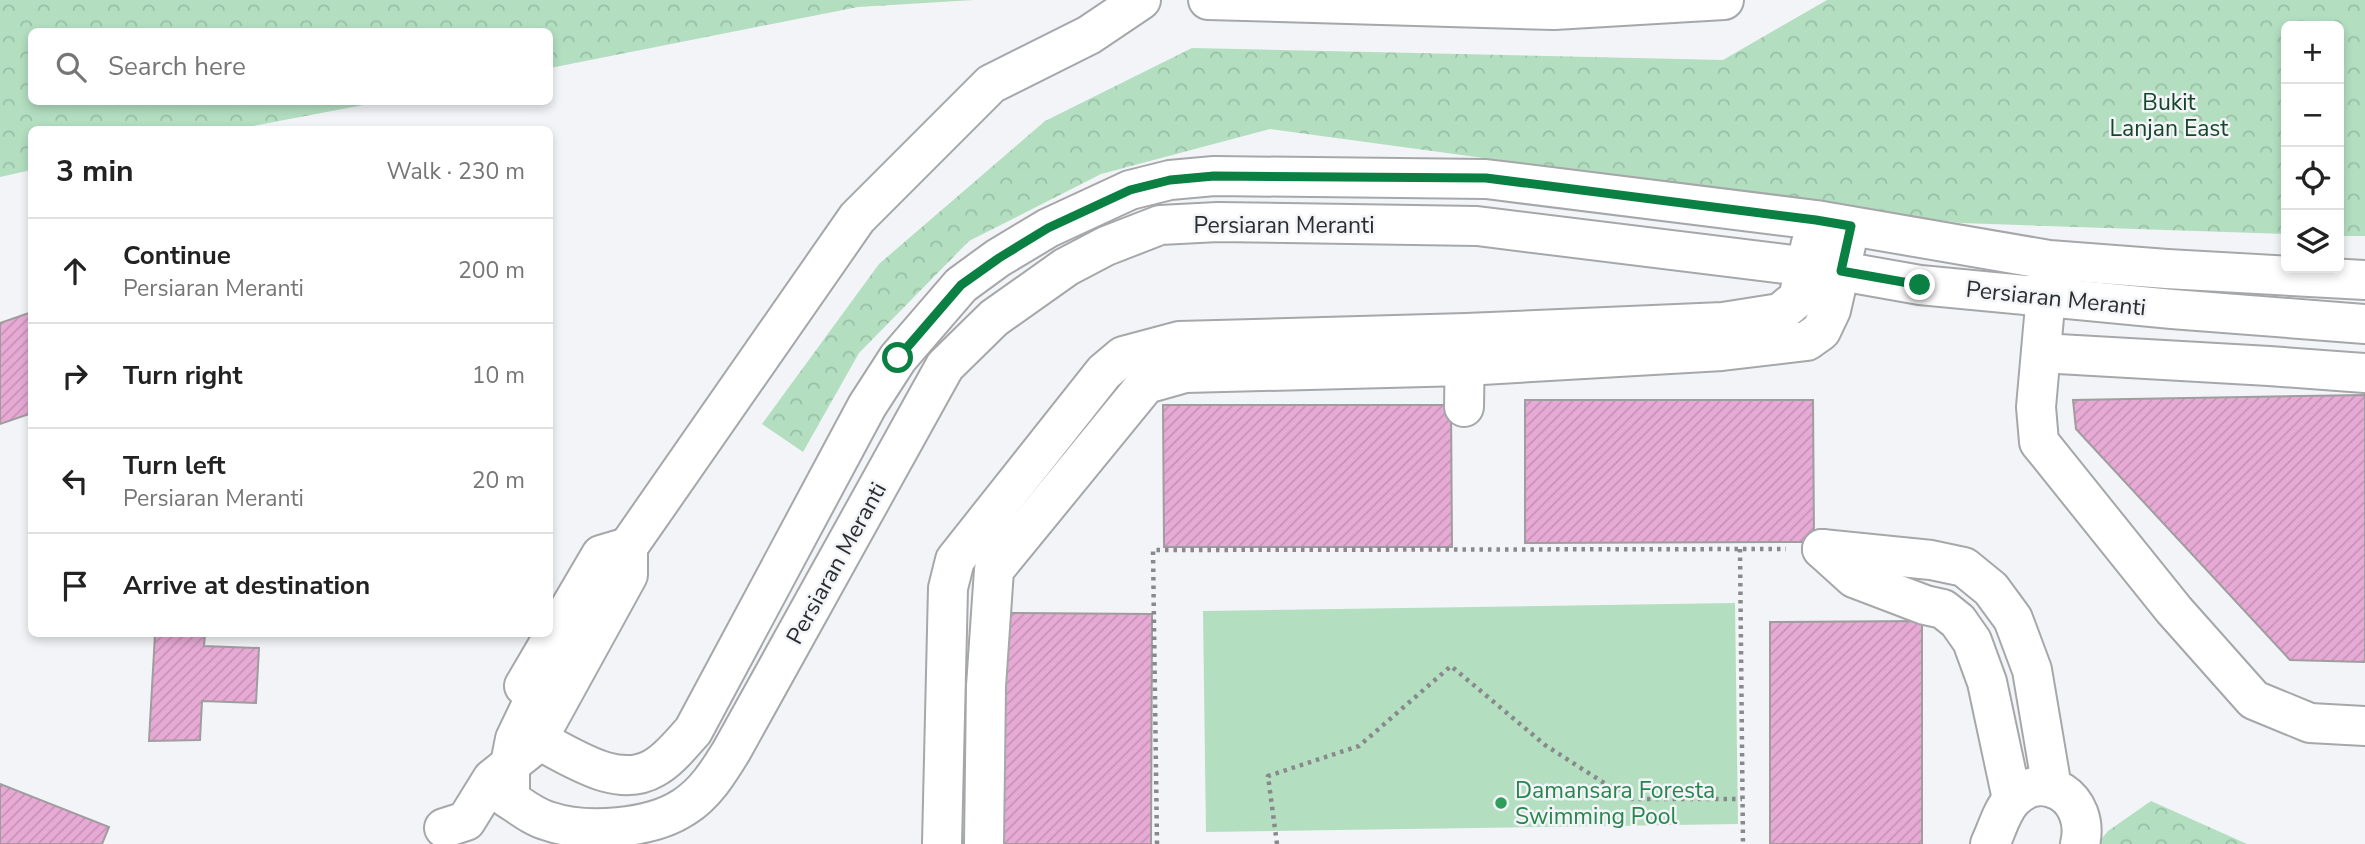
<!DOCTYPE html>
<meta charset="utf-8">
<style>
body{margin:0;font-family:"Nunito Sans",sans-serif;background:#f6f6f6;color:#222}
.controls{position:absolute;right:21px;top:21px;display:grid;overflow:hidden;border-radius:10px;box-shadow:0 4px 10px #0003}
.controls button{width:63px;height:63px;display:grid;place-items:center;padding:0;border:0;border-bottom:2px solid #e0e0e0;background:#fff;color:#222;font:35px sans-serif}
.stop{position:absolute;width:21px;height:21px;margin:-16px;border:5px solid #0b8043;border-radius:50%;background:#fff}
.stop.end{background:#0b8043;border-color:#fff;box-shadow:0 2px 7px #0008}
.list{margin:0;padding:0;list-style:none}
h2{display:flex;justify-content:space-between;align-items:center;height:91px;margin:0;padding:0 28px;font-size:30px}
h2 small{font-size:23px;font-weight:400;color:#767676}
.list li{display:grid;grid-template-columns:46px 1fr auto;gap:21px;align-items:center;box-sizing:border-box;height:105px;padding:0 28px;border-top:2px solid #e0e0e0}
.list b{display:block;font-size:26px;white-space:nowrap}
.list p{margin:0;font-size:23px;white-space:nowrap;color:#767676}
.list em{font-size:23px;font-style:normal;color:#767676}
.icon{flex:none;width:38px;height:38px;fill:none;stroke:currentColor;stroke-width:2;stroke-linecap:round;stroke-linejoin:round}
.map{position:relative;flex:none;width:2365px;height:844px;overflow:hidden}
.search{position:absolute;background:#fff;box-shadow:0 4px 10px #0003;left:28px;top:28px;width:525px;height:77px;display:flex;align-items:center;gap:18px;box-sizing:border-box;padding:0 24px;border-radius:10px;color:#767676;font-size:26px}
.panel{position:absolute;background:#fff;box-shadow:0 4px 10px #0003;left:28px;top:126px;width:525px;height:511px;border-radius:10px}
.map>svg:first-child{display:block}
.green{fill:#b3dec0}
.forest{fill:url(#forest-crowns)}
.building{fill:url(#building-hatch);stroke:#9f9d9e;stroke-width:2}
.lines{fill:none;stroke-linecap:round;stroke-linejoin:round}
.minor-casing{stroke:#a5a7a9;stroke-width:42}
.path{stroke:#88898b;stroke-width:4.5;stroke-dasharray:3.5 5;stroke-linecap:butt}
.minor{stroke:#fff;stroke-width:38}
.route{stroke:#0b8043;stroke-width:9}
.leisure-dot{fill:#2e9e5b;stroke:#f2f4f7;stroke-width:2.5}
.labels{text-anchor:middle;stroke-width:5;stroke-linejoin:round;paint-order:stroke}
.park-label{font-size:23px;fill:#16462a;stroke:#f2f4f7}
.street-label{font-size:23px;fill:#2b2c2d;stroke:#f2f4f7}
.leisure-label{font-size:23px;fill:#27864d;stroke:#f2f4f7;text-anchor:start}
</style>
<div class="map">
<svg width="2365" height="844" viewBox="0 0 2365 844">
<defs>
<pattern id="forest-crowns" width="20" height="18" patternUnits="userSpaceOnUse" patternTransform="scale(1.75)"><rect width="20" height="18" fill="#b3dec0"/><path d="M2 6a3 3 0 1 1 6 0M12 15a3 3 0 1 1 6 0" fill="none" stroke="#9abfa5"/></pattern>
<pattern id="building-hatch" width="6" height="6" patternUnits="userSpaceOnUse" patternTransform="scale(1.75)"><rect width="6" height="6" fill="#e7aad5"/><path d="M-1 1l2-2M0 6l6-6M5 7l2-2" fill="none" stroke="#c692b7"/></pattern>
</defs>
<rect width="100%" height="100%" fill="#f2f4f7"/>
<!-- green -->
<polygon class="green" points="1735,603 1738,824 1206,832 1203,611"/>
<!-- forest -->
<g class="forest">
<polygon points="0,0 974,0 858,7 550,68 550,32 32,32 32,102 379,102 237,129 32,130 31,170 0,177"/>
<polygon points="1827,0 2365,0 2365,236 2339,236 2339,26 2286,26 2286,234 1961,223 1270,129 1101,174 969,241 859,353 803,452 762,424 879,264 1045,121 1192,48 1723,60"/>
<polygon points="2151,801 2247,844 2097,844 2108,831"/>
</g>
<!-- building -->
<g class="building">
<polygon points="32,312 32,413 0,424 0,323"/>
<polygon points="2365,395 2365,662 2290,660 2076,429 2073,400"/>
<polygon points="1525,400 1813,400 1814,542 1525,543"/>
<polygon points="1163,405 1451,405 1452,547 1164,547"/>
<polygon points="1000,613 1152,614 1151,844 999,844"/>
<polygon points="1922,621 1922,844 1770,844 1770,622"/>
<polygon points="155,634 205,634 204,646 259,648 256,703 202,701 200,740 149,741"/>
<polygon points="0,784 109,827 102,844 0,844"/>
</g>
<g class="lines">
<!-- minor casing -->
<g class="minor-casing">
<g id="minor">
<polyline points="1208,0 1554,10 1724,0"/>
<polyline points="2048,272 2036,407 2039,442 2174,610 2254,700 2310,723 2365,726"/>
<polyline points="2041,353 2269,366 2365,373"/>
<polyline points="1464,407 1465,342"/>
<polyline points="1822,549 1931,560 1964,567 1991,589 2013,619 2032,670 2052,788"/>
<polyline points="1822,549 1854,578 1925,605 1943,609 1958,621 1972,641 1987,682 2012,799"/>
<path d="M538,663V691L515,739L510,764V789L506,797C519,805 533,817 548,821C586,834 651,829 684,807C706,793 719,771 732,750L945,366L994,318L1066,267L1106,246L1160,225L1218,222L1477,226L1841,271L1920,285L2172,309L2365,324"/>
<polyline points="524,686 601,555 628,547"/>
<polyline points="540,735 628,575 628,547 857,218 991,84 1089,35 1141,0"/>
<path d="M444,828L466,821L492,779L531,748L538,740C571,756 617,790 654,768C669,760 681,744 693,731L867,406L898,358L961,285L998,258L1048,228L1130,190L1170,180L1214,176L1486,179L1816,220L2049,260L2167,269L2365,280"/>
<polyline points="942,844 948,588 955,560 1104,372 1123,356 1179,341 1466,333 1723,322 1780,313 1798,298 1811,243"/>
<polyline points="984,844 986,686 994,570 1146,384 1185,373 1465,366 1722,351 1807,341 1821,331 1831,310 1846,245"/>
<path d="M1990,844C1997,830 2001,812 2012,800C2043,767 2091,798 2080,844"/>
</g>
</g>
<!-- path -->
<g class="path">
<polyline points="1740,549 1743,844"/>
<polyline points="1157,844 1153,550 1786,549"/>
<polyline points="1277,844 1268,776 1359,746 1451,666 1545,745 1629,799 1742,799"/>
</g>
<!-- minor -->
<use href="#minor" class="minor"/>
</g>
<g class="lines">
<!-- route -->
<polyline class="route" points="898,358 961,285 999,258 1048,228 1130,190 1170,180 1214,176 1486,178 1816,220 1851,226 1841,271 1920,285"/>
</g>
<!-- markers -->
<circle class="leisure-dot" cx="1501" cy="803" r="7"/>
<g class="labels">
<!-- park labels -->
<g class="park-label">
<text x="2169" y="110">Bukit<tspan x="2169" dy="26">Lanjan East</tspan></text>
</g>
<!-- street labels -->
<g class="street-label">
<text x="1284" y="233">Persiaran Meranti</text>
<text transform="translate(2056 298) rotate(6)" y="8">Persiaran Meranti</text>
<text transform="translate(836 563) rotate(-61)" y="8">Persiaran Meranti</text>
</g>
<!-- leisure labels -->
<g class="leisure-label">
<text x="1515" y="798">Damansara Foresta<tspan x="1515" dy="26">Swimming Pool</tspan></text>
</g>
</g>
</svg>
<div class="controls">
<button>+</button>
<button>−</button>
<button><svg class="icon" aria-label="locate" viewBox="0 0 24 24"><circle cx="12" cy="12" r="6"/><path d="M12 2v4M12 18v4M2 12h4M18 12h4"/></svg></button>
<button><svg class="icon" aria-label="layers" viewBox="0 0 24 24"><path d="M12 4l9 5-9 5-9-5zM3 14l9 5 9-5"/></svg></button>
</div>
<div class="stop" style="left:898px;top:358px"></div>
<div class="stop end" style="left:1920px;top:285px"></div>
<div class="search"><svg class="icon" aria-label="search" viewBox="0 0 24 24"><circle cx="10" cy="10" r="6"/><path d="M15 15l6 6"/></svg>Search here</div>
<section class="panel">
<h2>3 min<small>Walk · 230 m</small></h2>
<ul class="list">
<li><svg class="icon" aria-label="ahead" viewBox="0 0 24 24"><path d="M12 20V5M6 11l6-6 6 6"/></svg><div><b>Continue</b><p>Persiaran Meranti</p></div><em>200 m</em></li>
<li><svg class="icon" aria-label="right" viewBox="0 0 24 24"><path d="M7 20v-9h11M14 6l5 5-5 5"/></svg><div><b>Turn right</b></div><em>10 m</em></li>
<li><svg class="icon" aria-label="left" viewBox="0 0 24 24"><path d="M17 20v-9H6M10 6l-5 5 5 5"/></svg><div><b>Turn left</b><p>Persiaran Meranti</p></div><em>20 m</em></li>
<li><svg class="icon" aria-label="arrive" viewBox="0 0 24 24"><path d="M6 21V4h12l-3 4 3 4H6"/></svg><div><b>Arrive at destination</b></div></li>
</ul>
</section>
</div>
